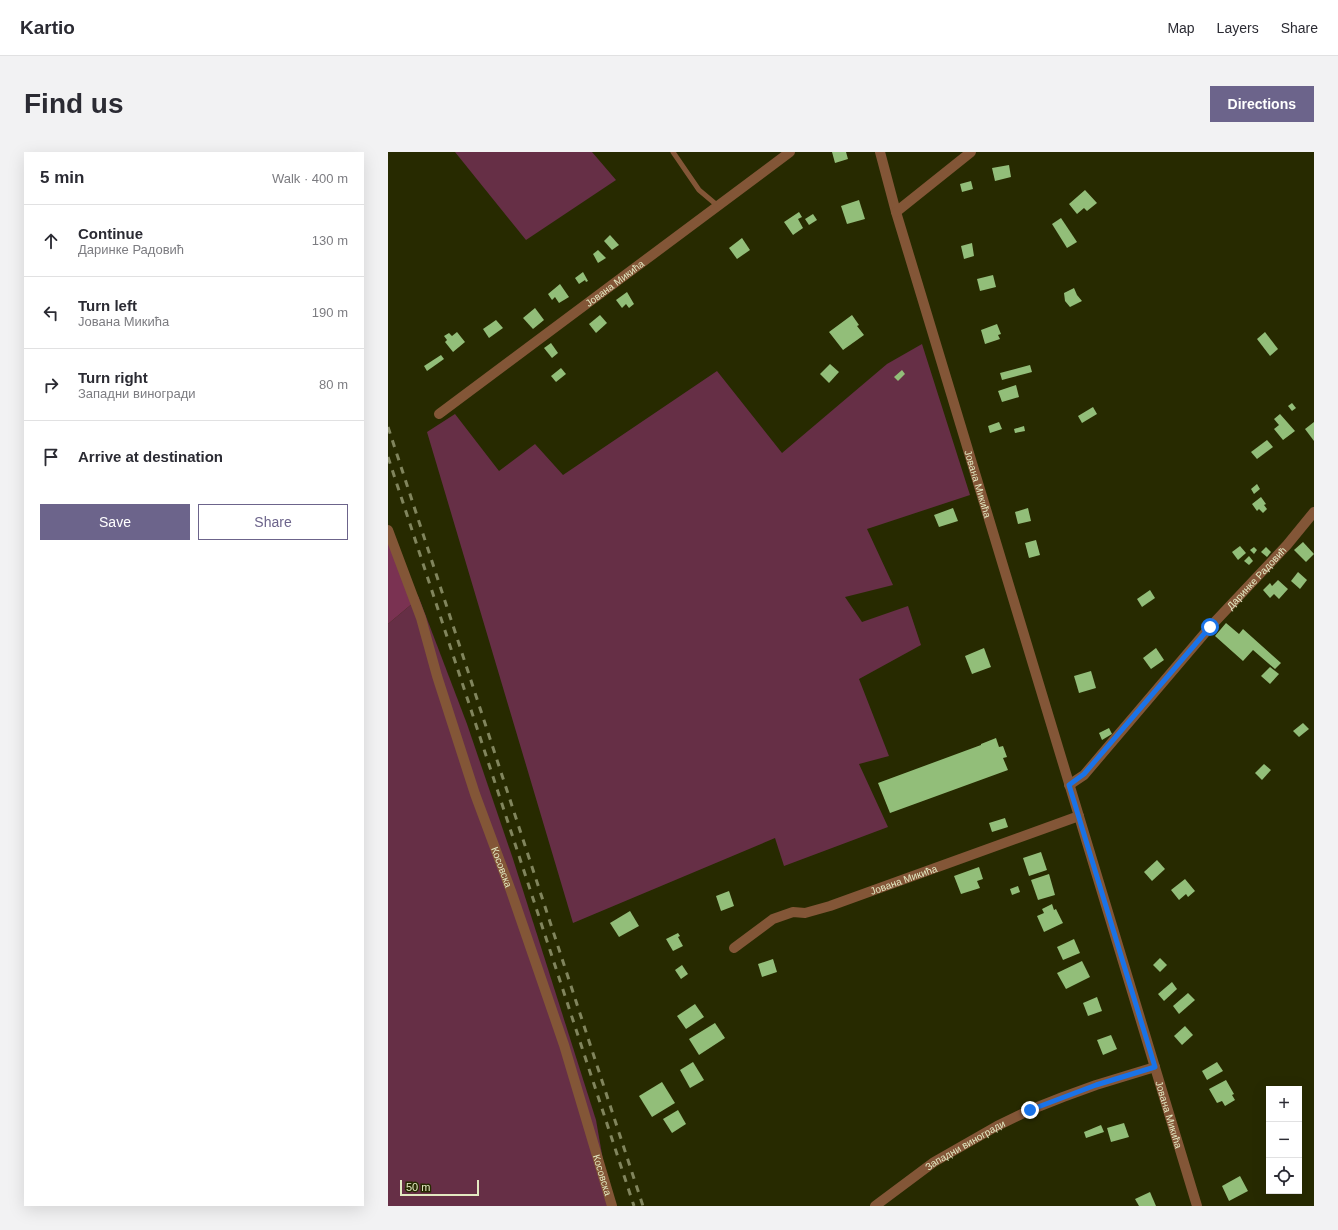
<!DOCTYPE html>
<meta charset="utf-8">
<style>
body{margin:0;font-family:Helvetica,sans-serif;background:#f2f2f3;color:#2b2b33}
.controls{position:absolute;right:12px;bottom:12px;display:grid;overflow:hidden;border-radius:0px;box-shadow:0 4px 16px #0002}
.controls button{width:36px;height:36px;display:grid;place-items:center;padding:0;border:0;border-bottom:1px solid #e1e1e2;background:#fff;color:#2b2b33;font:20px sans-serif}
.scale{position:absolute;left:12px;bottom:10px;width:79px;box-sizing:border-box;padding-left:4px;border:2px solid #e3e9c2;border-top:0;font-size:11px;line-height:14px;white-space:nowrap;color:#e3e9c2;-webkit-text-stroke:3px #272a00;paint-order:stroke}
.stop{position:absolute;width:12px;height:12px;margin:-9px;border:3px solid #1a73e8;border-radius:50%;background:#fff}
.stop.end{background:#1a73e8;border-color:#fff;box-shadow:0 1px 4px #0008}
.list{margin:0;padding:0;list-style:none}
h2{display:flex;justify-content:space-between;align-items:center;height:52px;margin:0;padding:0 16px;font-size:17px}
h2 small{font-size:13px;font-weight:400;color:#7c7c81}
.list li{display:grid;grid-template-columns:26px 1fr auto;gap:12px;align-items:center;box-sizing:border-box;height:72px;padding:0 16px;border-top:1px solid #e1e1e2}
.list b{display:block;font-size:15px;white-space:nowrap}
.list p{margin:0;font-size:13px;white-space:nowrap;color:#7c7c81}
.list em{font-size:13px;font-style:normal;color:#7c7c81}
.actions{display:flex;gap:8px;padding:12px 16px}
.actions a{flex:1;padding:9px 0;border:1px solid #6c648b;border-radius:0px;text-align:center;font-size:14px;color:#6c648b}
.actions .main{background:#6c648b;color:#fff}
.icon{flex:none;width:22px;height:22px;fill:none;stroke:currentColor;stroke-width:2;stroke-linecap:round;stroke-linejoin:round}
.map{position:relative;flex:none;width:926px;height:1054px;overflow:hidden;border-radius:0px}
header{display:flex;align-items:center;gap:24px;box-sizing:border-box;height:56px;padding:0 20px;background:#fff;border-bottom:1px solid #e1e1e2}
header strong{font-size:19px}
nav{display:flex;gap:22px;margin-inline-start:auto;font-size:14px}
.intro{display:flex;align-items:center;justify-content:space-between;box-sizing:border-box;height:96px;padding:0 24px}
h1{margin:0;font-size:28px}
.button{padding:10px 18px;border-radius:0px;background:#6c648b;color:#fff;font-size:14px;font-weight:700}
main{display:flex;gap:24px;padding:0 24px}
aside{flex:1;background:#fff;border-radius:0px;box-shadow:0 4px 16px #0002}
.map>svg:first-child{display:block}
.green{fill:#662f46}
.forest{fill:#7a3252}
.building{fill:#92be79}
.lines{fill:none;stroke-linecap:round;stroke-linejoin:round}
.service{stroke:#835637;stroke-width:5}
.minor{stroke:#835637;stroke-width:10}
.rail{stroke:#81855d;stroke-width:3;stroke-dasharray:7 7;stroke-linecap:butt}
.route{stroke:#1a73e8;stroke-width:5}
.labels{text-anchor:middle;stroke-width:4;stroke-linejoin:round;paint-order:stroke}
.street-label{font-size:10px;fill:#e3e9c2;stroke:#272a00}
</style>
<header>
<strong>Kartio</strong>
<nav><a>Map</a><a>Layers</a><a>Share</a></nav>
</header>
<div class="intro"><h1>Find us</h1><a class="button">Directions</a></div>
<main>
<aside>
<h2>5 min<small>Walk · 400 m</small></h2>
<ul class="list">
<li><svg class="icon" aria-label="ahead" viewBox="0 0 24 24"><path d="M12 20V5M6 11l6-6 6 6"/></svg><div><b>Continue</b><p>Даринке Радовић</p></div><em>130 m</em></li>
<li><svg class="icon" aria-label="left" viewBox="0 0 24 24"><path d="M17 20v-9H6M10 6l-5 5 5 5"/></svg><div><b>Turn left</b><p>Јована Микића</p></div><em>190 m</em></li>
<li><svg class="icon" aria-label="right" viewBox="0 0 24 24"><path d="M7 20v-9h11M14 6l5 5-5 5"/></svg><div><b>Turn right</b><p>Западни виногради</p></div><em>80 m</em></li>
<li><svg class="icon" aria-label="arrive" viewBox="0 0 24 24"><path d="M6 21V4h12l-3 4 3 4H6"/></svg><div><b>Arrive at destination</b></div></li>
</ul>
<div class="actions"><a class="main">Save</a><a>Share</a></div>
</aside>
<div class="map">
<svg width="926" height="1054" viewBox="0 0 926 1054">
<rect width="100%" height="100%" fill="#272a00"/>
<!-- green -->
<g class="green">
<polygon points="67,0 204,0 228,28 138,88"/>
<polygon points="534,192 582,343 479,377 505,433 457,445 474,470 520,454 533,493 471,527 501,604 471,612 500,675 396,714 387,686 185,771 39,280 67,262 111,319 147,292 175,323 329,219 394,301 499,212"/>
<polygon points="31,446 79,572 125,707 208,968 223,1054 0,1054 0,472"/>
</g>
<!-- forest -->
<polygon class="forest" points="0,389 31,446 0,472"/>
<!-- building -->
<g class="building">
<polygon points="444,0 458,0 460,7 447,11"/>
<polygon points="621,13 623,25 607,29 604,16"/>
<polygon points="583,29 585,37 574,40 572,32"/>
<polygon points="697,38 709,51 699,59 696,56 689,62 681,52"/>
<polygon points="471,48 477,67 459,72 453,54"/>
<polygon points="411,60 414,65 410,67 415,76 405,83 396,70"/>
<polygon points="425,62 429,68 421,73 417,67"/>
<polygon points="673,66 689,90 679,96 664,72"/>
<polygon points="222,83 231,93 224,98 216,89"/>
<polygon points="354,86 362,98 349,107 341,96"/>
<polygon points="584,91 586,104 576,107 573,94"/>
<polygon points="210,98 218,106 210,111 205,102"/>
<polygon points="195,120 200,129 198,130 197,128 191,132 187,126"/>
<polygon points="605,123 608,135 592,139 589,127"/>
<polygon points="172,132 181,145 171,151 167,145 164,148 160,142"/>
<polygon points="686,136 689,143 694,149 682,155 677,149 676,141"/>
<polygon points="239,140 246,152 241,156 238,152 234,156 228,148"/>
<polygon points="147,156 156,168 145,177 135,166"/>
<polygon points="212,163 219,171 208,181 201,172"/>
<polygon points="464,163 471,173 469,174 476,183 455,198 441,180"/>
<polygon points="108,168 115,176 101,186 95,177"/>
<polygon points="609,172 613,182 610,183 612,187 597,192 593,178"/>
<polygon points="69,180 77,190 65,200 57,190 59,188 56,184 61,181 64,184"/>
<polygon points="877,180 890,197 882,204 869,187"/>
<polygon points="163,191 170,201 164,206 156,196"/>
<polygon points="53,203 56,207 39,219 36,214"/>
<polygon points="442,212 451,220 441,231 432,222"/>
<polygon points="642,213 644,220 614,228 612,221"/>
<polygon points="173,216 178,222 168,230 163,224"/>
<polygon points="514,218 517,222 510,229 506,225"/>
<polygon points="628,233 631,245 614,250 610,239"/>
<polygon points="904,251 908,256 904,259 900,254"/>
<polygon points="705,255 709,262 694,271 690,264"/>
<polygon points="892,262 907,279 895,288 886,277 891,273 886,267"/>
<polygon points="611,270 614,277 602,281 600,274"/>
<polygon points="926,270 926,289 917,277"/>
<polygon points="636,274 637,279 627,281 626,277"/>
<polygon points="879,288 885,295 869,307 863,300"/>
<polygon points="869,332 872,337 866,342 863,337"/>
<polygon points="873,345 878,352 876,353 879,357 875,361 871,357 869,359 864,352"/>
<polygon points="565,356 570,369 551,375 546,363"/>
<polygon points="640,356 643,369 630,372 627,360"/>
<polygon points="648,388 652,403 641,406 637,391"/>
<polygon points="915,390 926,402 918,410 906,398"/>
<polygon points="852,394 858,401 850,408 844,400"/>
<polygon points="866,395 869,398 866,402 862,398"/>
<polygon points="878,395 883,400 879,405 873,400"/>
<polygon points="861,404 865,409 861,413 856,409"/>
<polygon points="910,420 919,428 912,437 903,429"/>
<polygon points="890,428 900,437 891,447 886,442 882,446 875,438 882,431 884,434"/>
<polygon points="762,438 767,446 754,455 749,447"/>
<polygon points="838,471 851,482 855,477 893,511 887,517 865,498 855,509 827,484"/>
<polygon points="596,496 603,515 584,522 577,504"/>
<polygon points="768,496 776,508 763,517 755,506"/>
<polygon points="882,515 891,522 882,532 873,524"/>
<polygon points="703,519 708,536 691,541 686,524"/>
<polygon points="915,571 921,577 911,585 905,579"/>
<polygon points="721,576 724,582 714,588 711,581"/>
<polygon points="608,586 611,595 615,594 619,605 615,606 620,618 502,661 490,631 593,593 593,592"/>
<polygon points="876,612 883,618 874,628 867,621"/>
<polygon points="617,666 620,675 604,680 601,671"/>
<polygon points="653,700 659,718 641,724 635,706"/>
<polygon points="769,708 777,717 764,729 756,720"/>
<polygon points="591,715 595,727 589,729 592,736 573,742 566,724"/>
<polygon points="661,722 667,743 650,748 643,728"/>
<polygon points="797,727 807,739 800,745 798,742 791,748 783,738"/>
<polygon points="630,734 632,740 624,743 622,737"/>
<polygon points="341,739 346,754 333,759 328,744"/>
<polygon points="664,752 666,758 668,757 675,771 656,780 649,764 656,761 654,757"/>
<polygon points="242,759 251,774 231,785 222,771"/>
<polygon points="290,781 292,784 290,785 295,794 285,799 278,787"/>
<polygon points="686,787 692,801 675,808 669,795"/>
<polygon points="772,806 779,813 772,820 765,813"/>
<polygon points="385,807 389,820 374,825 370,812"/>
<polygon points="694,809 702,825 678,837 669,821"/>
<polygon points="294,813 300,822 293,827 287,818"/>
<polygon points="784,830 789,837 776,849 770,842"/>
<polygon points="800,841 807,848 791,862 785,854"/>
<polygon points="709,845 714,859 700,864 695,851"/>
<polygon points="307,852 316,865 298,877 289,864"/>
<polygon points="327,871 337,886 311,903 301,887"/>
<polygon points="797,874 805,883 794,893 786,884"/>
<polygon points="723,883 729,897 715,903 709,888"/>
<polygon points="305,910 316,928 302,936 292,918"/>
<polygon points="829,910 835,919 819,928 814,919"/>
<polygon points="838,928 846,942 844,943 847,948 837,954 834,949 829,951 821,937"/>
<polygon points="274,930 287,951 264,965 251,944"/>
<polygon points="290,958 298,972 284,981 275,967"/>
<polygon points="736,971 741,985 723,990 719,976"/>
<polygon points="713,973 716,980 698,986 696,980"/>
<polygon points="852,1024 860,1039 841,1049 834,1034"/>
<polygon points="762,1040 768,1054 751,1054 747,1047"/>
</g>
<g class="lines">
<!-- service -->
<polyline class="service" points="285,0 311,38 330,54"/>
<!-- minor -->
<g class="minor">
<path id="s1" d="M492,0L508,60L809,1054"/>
<polyline points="508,60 583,0"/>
<path id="s2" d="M51,262L402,0"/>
<path id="s3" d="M0,378L33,466L49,524L87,642L123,739L176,893L224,1054"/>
<path id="s4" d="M681,633L696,623L822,475L899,393L926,360"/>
<path id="s5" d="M346,796L385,767L405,760L417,761L442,754L691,664"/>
<path id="s6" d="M487,1054L546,1010L609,974L642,958L675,945L708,933L767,915"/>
</g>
<!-- rail -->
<g class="rail">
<polyline points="0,275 255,1054"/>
<polyline points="0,305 246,1054"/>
</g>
</g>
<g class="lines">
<!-- route -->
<polyline class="route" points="642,958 708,933 767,915 681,633 696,622 822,475"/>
</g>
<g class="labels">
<!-- street labels -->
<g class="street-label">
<text dy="4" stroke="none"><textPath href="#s2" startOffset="219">Јована Микића</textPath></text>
<text dy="4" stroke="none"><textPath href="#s1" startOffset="346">Јована Микића</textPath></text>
<text dy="4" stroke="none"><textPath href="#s4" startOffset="280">Даринке Радовић</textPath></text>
<text dy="4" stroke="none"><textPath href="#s3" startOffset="356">Косовска</textPath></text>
<text dy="4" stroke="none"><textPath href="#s5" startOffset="186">Јована Микића</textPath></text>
<text dy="4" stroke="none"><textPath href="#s1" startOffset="1005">Јована Микића</textPath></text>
<text dy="4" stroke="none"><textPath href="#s6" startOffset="109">Западни виногради</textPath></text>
<text dy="4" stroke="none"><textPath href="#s3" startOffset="680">Косовска</textPath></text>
</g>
</g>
</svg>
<div class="controls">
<button>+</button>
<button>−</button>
<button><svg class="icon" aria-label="locate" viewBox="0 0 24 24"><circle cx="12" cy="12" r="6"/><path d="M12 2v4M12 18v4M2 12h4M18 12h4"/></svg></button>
</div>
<div class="scale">50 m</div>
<div class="stop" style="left:822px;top:475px"></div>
<div class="stop end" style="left:642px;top:958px"></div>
</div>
</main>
